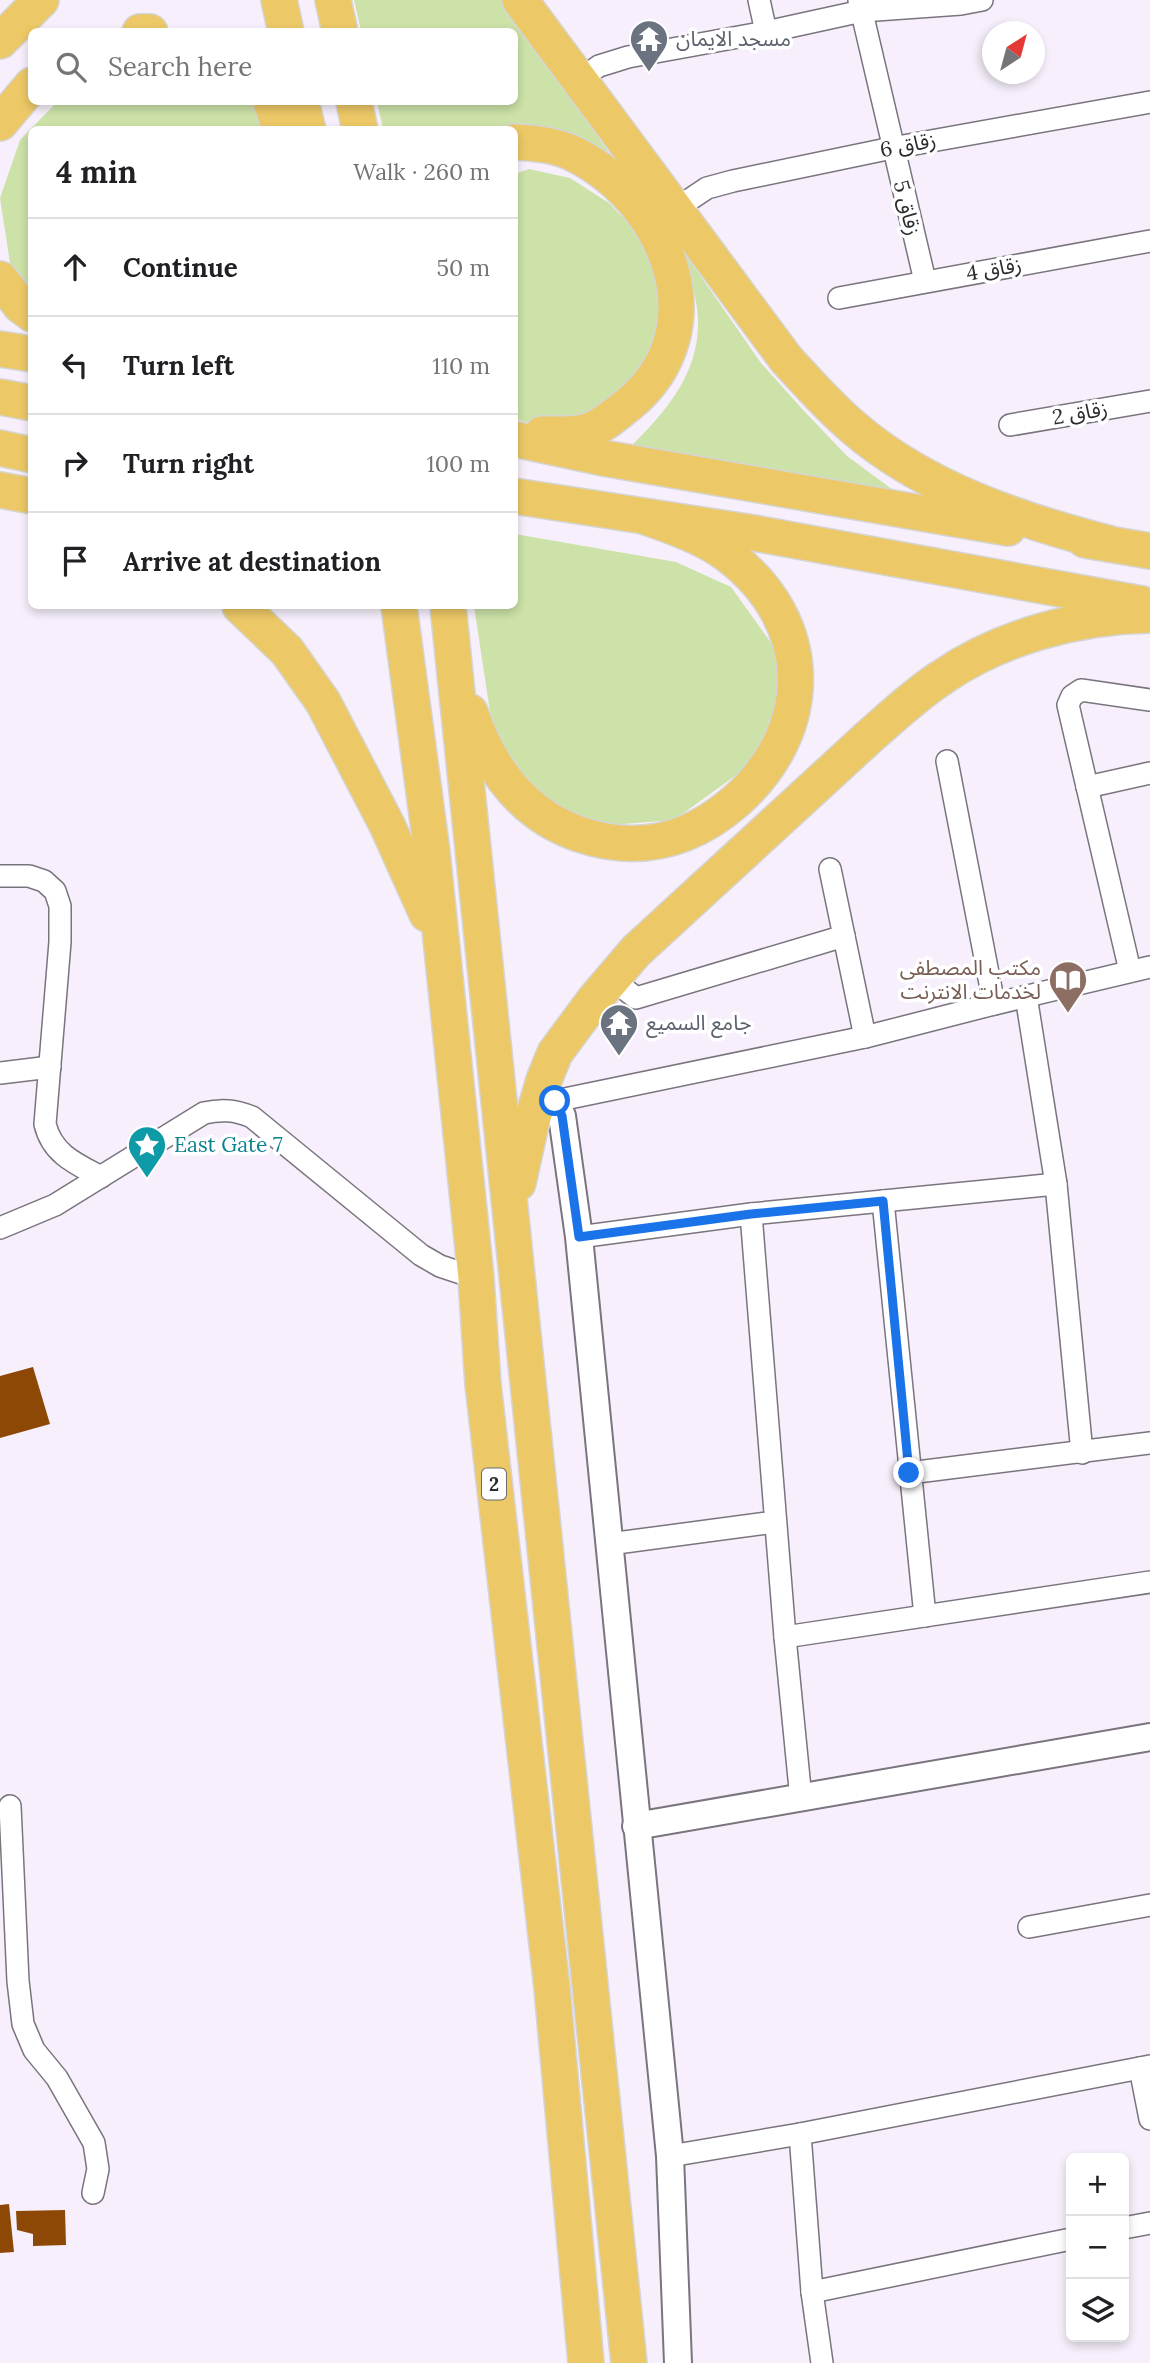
<!DOCTYPE html>
<meta charset="utf-8">
<style>
body{margin:0;font-family:Lora,"Noto Sans Arabic",serif;background:#f2f2f2;color:#202124}
.controls{position:absolute;right:21px;bottom:21px;display:grid;overflow:hidden;border-radius:10px;box-shadow:0 4px 10px #0003}
.controls button{width:63px;height:63px;display:grid;place-items:center;padding:0;border:0;border-bottom:2px solid #e0e0e0;background:#fff;color:#202124;font:35px sans-serif}
.compass{position:absolute;left:982px;top:21px;width:63px;height:63px;border-radius:50%;background:#fff;box-shadow:0 4px 10px #0003;rotate:36deg}
.stop{position:absolute;width:21px;height:21px;margin:-16px;border:5px solid #1a73e8;border-radius:50%;background:#fff}
.stop.end{background:#1a73e8;border-color:#fff;box-shadow:0 2px 7px #0008}
.list{margin:0;padding:0;list-style:none}
h2{display:flex;justify-content:space-between;align-items:center;height:91px;margin:0;padding:0 28px;font-size:30px}
h2 small{font-size:23px;font-weight:400;color:#757577}
.list li{display:grid;grid-template-columns:46px 1fr auto;gap:21px;align-items:center;box-sizing:border-box;height:98px;padding:0 28px;border-top:2px solid #e0e0e0}
.list b{display:block;font-size:26px;white-space:nowrap}
.list em{font-size:23px;font-style:normal;color:#757577}
.icon{flex:none;width:38px;height:38px;fill:none;stroke:currentColor;stroke-width:2;stroke-linecap:round;stroke-linejoin:round}
.map{position:relative;flex:none;width:1150px;height:2363px;overflow:hidden}
.search{position:absolute;background:#fff;box-shadow:0 4px 10px #0003;left:28px;top:28px;width:490px;height:77px;display:flex;align-items:center;gap:18px;box-sizing:border-box;padding:0 24px;border-radius:10px;color:#757577;font-size:26px}
.panel{position:absolute;background:#fff;box-shadow:0 4px 10px #0003;left:28px;top:126px;width:490px;height:483px;border-radius:10px}
.map>svg:first-child{display:block}
.green{fill:#cce2a8}
.building{fill:#8e4806}
.lines{fill:none;stroke-linecap:round;stroke-linejoin:round}
.minor-casing{stroke:#79747e;stroke-width:24}
.tertiary-casing{stroke:#79747e;stroke-width:30}
.trunk-casing{stroke:#d5d5d5;stroke-width:38}
.minor{stroke:#fff;stroke-width:21}
.tertiary{stroke:#fff;stroke-width:26}
.trunk{stroke:#ecc866;stroke-width:35}
.route{stroke:#1a73e8;stroke-width:9}
.labels{text-anchor:middle;stroke-width:7;stroke-linejoin:round;paint-order:stroke}
.shield{fill:#fff;stroke:#6c6b6d;stroke-width:2}
.shield-label{font-size:19px;font-weight:bold;fill:#2d2b2f}
.worship-label{font-size:21px;fill:#5b616d;stroke:#fff;text-anchor:start}
.street-label{font-size:21px;fill:#2d2b2f;stroke:#fff}
.education-label{font-size:21px;fill:#785e54;stroke:#fff;text-anchor:end}
.culture-label{font-size:21px;fill:#0d838f;stroke:#fff;text-anchor:start}
</style>
<div class="map">
<svg width="1150" height="2363" viewBox="0 0 1150 2363">
<rect width="100%" height="100%" fill="#f7f0fc"/>
<!-- green -->
<g class="green">
<polygon points="354,0 501,0 619,167 514,130 383,129 377,102 514,102 514,32 361,31"/>
<polygon points="57,102 250,102 267,121 269,129 32,130 31,289 10,263 0,198 20,140"/>
<polygon points="529,169 570,178 609,203 633,228 651,264 668,307 666,342 600,420 534,424 515,419 515,174"/>
<path d="M686,255L761,363L804,411L847,456L904,498L629,448C665,413 700,373 698,319C697,298 690,276 686,255Z"/>
<polygon points="515,534 676,562 731,587 777,651 779,717 746,768 674,820 598,826 536,798 493,732 474,606 514,606"/>
</g>
<!-- building -->
<g class="building">
<polygon points="33,1367 50,1424 0,1438 0,1376"/>
<polygon points="9,2204 14,2252 0,2253 0,2205"/>
<polygon points="65,2210 66,2245 33,2246 33,2234 17,2230 16,2211"/>
</g>
<g class="lines">
<!-- minor casing -->
<g class="minor-casing">
<g id="minor">
<polyline points="759,0 766,32"/>
<polyline points="859,0 925,281"/>
<polyline points="579,80 599,66 628,57 766,32 862,11 961,4 982,0"/>
<polyline points="674,210 707,188 733,181 892,148 1150,102"/>
<polyline points="839,298 1150,241"/>
<polyline points="1010,425 1150,401"/>
<polyline points="947,761 994,1004"/>
<polyline points="1087,787 1150,773"/>
<polyline points="830,869 865,1037"/>
<path d="M0,876H29L44,881L55,891L60,906V942L45,1124C52,1154 76,1164 101,1177"/>
<polyline points="1130,971 1068,705 1072,696 1081,690 1150,700"/>
<polyline points="612,979 636,998 844,936"/>
<polyline points="1026,996 1056,1184 1082,1453"/>
<polyline points="0,1073 50,1067"/>
<polyline points="555,1101 865,1037 994,1004 1150,967"/>
<polyline points="883,1201 925,1616"/>
<polyline points="751,1214 785,1637 801,1799"/>
<path d="M0,1228L55,1205L204,1113C222,1109 235,1110 252,1117L421,1255L440,1266L476,1278"/>
<polyline points="579,1237 751,1214 1056,1184"/>
<polyline points="909,1473 1150,1443"/>
<polyline points="609,1544 775,1522"/>
<polyline points="785,1637 1150,1582"/>
<polyline points="10,1806 18,1981 23,2024 34,2050 57,2078 94,2143 98,2169 93,2193"/>
<polyline points="1029,1927 1150,1905"/>
<polyline points="1140,2068 1150,2119"/>
<polyline points="800,2134 812,2292 822,2363"/>
<polyline points="670,2156 800,2134 1150,2066"/>
<polyline points="1124,2228 1150,2223"/>
<polyline points="812,2292 1071,2239"/>
</g>
</g>
<!-- tertiary casing -->
<g class="tertiary-casing">
<g id="tertiary">
<polyline points="540,1093 555,1101 562,1116 579,1237 670,2156 678,2363"/>
<polyline points="636,1826 1150,1737"/>
</g>
</g>
<!-- trunk casing -->
<g class="trunk-casing">
<g id="trunk">
<polyline points="279,0 286,32"/>
<polyline points="333,0 340,32"/>
<path d="M520,0L786,359C808,383 829,407 854,428C925,489 1019,520 1107,543"/>
<polyline points="140,32 150,32"/>
<polyline points="0,41 41,0"/>
<polyline points="271,102 281,130"/>
<polyline points="301,102 308,130"/>
<polyline points="354,102 360,130"/>
<polyline points="0,123 32,85"/>
<path d="M514,142C536,143 557,145 576,155C668,202 719,329 629,404C616,414 600,429 584,432C571,435 555,434 542,434"/>
<polyline points="0,279 21,306 32,314"/>
<polyline points="0,349 32,354"/>
<polyline points="0,397 32,403"/>
<polyline points="514,439 603,458 1008,528"/>
<polyline points="0,448 32,455"/>
<polyline points="0,490 32,496"/>
<polyline points="514,496 754,533 1142,604"/>
<polyline points="1085,540 1150,551"/>
<polyline points="240,606 287,651 323,702 387,825 427,914"/>
<polyline points="399,606 432,852 476,1278 483,1384 552,1988 586,2363"/>
<polyline points="448,606 629,2363"/>
<path d="M470,712C489,767 521,814 579,834C638,854 689,842 736,801C817,729 816,621 728,555C704,537 674,527 646,517"/>
<path d="M518,1183L531,1124L544,1080L555,1053L595,999L636,951L870,736C893,716 915,695 941,678C1000,637 1078,616 1150,615"/>
</g>
</g>
<!-- minor -->
<use href="#minor" class="minor"/>
<!-- tertiary -->
<use href="#tertiary" class="tertiary"/>
<!-- trunk -->
<use href="#trunk" class="trunk"/>
</g>
<g class="lines">
<!-- route -->
<polyline class="route" points="555,1101 562,1116 579,1237 751,1214 883,1201 909,1473"/>
</g>
<!-- icons -->
<defs>
<g id="temple-pin" transform="scale(2.0125)"><path d="M0 17L-7.5 6A9.5 9.5 0 1 1 7.5 6Z" fill="#6b7280" stroke="#fff"/><path d="M0-6L5-2H3V0L6.5 2.5H4V6H1.5V3h-3V6H-4V2.5H-6.5L-3 0V-2H-5Z" fill="#fff"/></g>
<g id="library-pin" transform="scale(2.0125)"><path d="M0 17L-7.5 6A9.5 9.5 0 1 1 7.5 6Z" fill="#8d6e63" stroke="#fff"/><path d="M-6-4Q-3-5.5-.7-3.5V5Q-3 3-6 4ZM6-4Q3-5.5 .7-3.5V5Q3 3 6 4Z" fill="#fff"/></g>
<g id="sight-pin" transform="scale(2.0125)"><path d="M0 17L-7.5 6A9.5 9.5 0 1 1 7.5 6Z" fill="#0f9aa8" stroke="#fff"/><path d="M0-6L1.8-2.2L6-1.7L2.9 1.2L3.7 5.4L0 3.3L-3.7 5.4L-2.9 1.2L-6-1.7L-1.8-2.2Z" fill="#fff"/></g>
</defs>
<g fill-rule="evenodd">
<use href="#temple-pin" x="649" y="39"/>
<use href="#library-pin" x="1068" y="980"/>
<use href="#temple-pin" x="619" y="1023"/>
<use href="#sight-pin" x="147" y="1145"/>
</g>
<g class="labels">
<!-- shield labels -->
<rect class="shield" x="482" y="1468.5" width="24" height="31" rx="5"/>
<g class="shield-label">
<text x="494" y="1491">2</text>
</g>
<!-- worship labels -->
<g class="worship-label">
<text x="676" y="46">مسجد الايمان</text>
<text x="646" y="1030">جامع السميع</text>
</g>
<!-- street labels -->
<g class="street-label">
<text transform="translate(908 145) rotate(-11)" y="7">زقاق 6</text>
<text transform="translate(907 208) rotate(76)" y="7">زقاق 5</text>
<text transform="translate(994 269) rotate(-10)" y="7">زقاق 4</text>
<text transform="translate(1080 413) rotate(-10)" y="7">زقاق 2</text>
</g>
<!-- education labels -->
<g class="education-label">
<text x="1041" y="975">مكتب المصطفى<tspan x="1041" dy="24">لخدمات الانترنت</tspan></text>
</g>
<!-- culture labels -->
<g class="culture-label">
<text x="174" y="1152">East Gate 7</text>
</g>
</g>
</svg>
<div class="controls">
<button>+</button>
<button>−</button>
<button><svg class="icon" aria-label="layers" viewBox="0 0 24 24"><path d="M12 4l9 5-9 5-9-5zM3 14l9 5 9-5"/></svg></button>
</div>
<svg class="compass" viewBox="-18 -18 36 36"><path d="M0-13l5 13h-10z" fill="#e53935"/><path d="M0 13l5-13h-10z" fill="#757577"/></svg>
<div class="stop" style="left:555px;top:1101px"></div>
<div class="stop end" style="left:909px;top:1473px"></div>
<div class="search"><svg class="icon" aria-label="search" viewBox="0 0 24 24"><circle cx="10" cy="10" r="6"/><path d="M15 15l6 6"/></svg>Search here</div>
<section class="panel">
<h2>4 min<small>Walk · 260 m</small></h2>
<ul class="list">
<li><svg class="icon" aria-label="ahead" viewBox="0 0 24 24"><path d="M12 20V5M6 11l6-6 6 6"/></svg><div><b>Continue</b></div><em>50 m</em></li>
<li><svg class="icon" aria-label="left" viewBox="0 0 24 24"><path d="M17 20v-9H6M10 6l-5 5 5 5"/></svg><div><b>Turn left</b></div><em>110 m</em></li>
<li><svg class="icon" aria-label="right" viewBox="0 0 24 24"><path d="M7 20v-9h11M14 6l5 5-5 5"/></svg><div><b>Turn right</b></div><em>100 m</em></li>
<li><svg class="icon" aria-label="arrive" viewBox="0 0 24 24"><path d="M6 21V4h12l-3 4 3 4H6"/></svg><div><b>Arrive at destination</b></div></li>
</ul>
</section>
</div>
